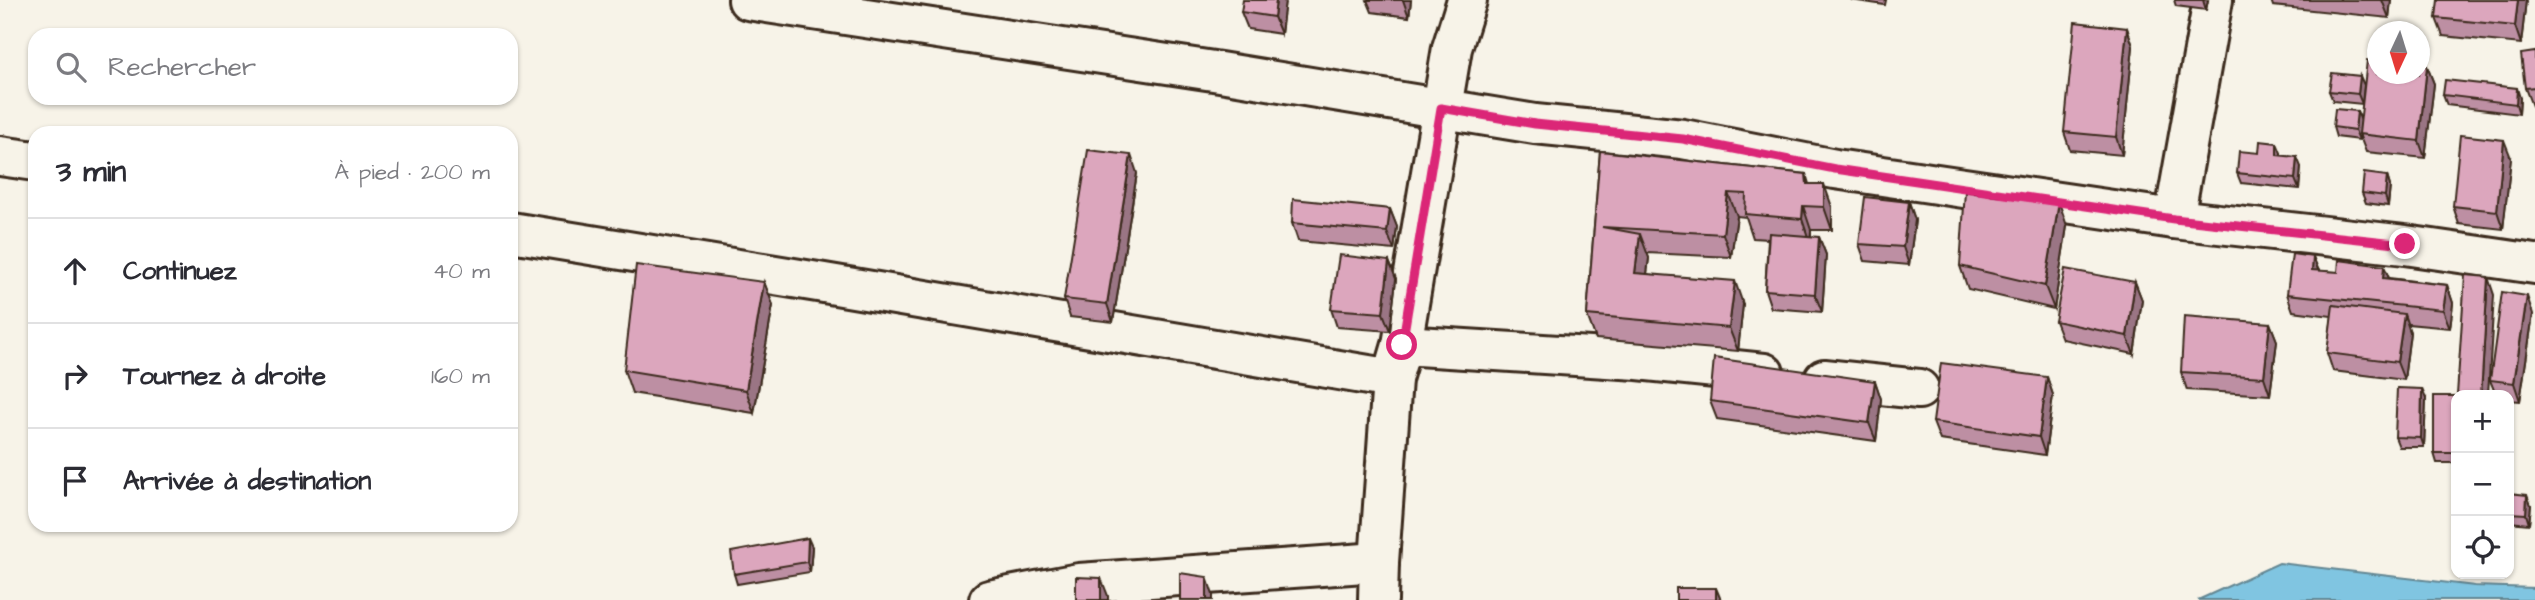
<!DOCTYPE html>
<html lang="fr">
<meta charset="utf-8">
<style>
body{margin:0;font-family:"Architects Daughter",sans-serif;background:#f7f7f7;color:#2b2b33}
.controls{position:absolute;right:21px;bottom:21px;display:grid;overflow:hidden;border-radius:14px;box-shadow:0 2px 5px #0004}
.controls button{width:63px;height:63px;display:grid;place-items:center;padding:0;border:0;border-bottom:2px solid #e1e1e2;background:#fff;color:#2b2b33;font:35px sans-serif}
.compass{position:absolute;left:2367px;top:21px;width:63px;height:63px;border-radius:50%;background:#fff;box-shadow:0 2px 5px #0004;rotate:184deg}
.stop{position:absolute;width:21px;height:21px;margin:-16px;border:5px solid #db2777;border-radius:50%;background:#fff}
.stop.end{background:#db2777;border-color:#fff;box-shadow:0 2px 7px #0008}
.list{margin:0;padding:0;list-style:none}
h2{display:flex;justify-content:space-between;align-items:center;height:91px;margin:0;padding:0 28px;font-size:30px}
h2 small{font-size:23px;font-weight:400;color:#7c7c81}
.list li{display:grid;grid-template-columns:46px 1fr auto;gap:21px;align-items:center;box-sizing:border-box;height:105px;padding:0 28px;border-top:2px solid #e1e1e2}
.list b{display:block;font-size:26px;white-space:nowrap}
.list em{font-size:23px;font-style:normal;color:#7c7c81}
.icon{flex:none;width:38px;height:38px;fill:none;stroke:currentColor;stroke-width:2;stroke-linecap:round;stroke-linejoin:round}
.map{position:relative;flex:none;width:2535px;height:600px;overflow:hidden}
.search{position:absolute;background:#fff;box-shadow:0 2px 5px #0004;left:28px;top:28px;width:490px;height:77px;display:flex;align-items:center;gap:18px;box-sizing:border-box;padding:0 24px;border-radius:21px;color:#7c7c81;font-size:26px}
.panel{position:absolute;background:#fff;box-shadow:0 2px 5px #0004;left:28px;top:126px;width:490px;height:406px;border-radius:21px}
.map>svg:first-child{display:block}
.water{fill:#80c5e1;stroke:#648793;stroke-width:2}
.lines{fill:none;stroke-linecap:round;stroke-linejoin:round}
.minor-casing{stroke:#3b2a1e;stroke-width:44}
.minor{stroke:#f7f3e8;stroke-width:38}
.wall{fill:#bd8fa3;stroke:#3b2a1e;stroke-width:2}
.shaded-wall{fill:#9a7484;stroke:#3b2a1e;stroke-width:2}
.building{fill:#dca6bd;stroke:#3b2a1e;stroke-width:2}
.route{stroke:#db2777;stroke-width:9}
</style>
<div class="map">
<svg width="2535" height="600" viewBox="0 0 2535 600">
<rect width="100%" height="100%" fill="#f7f3e8"/>
<filter id="ink" filterUnits="userSpaceOnUse"><feTurbulence type="fractalNoise" baseFrequency=".0143" numOctaves="2"/><feDisplacementMap in="SourceGraphic" scale="14" xChannelSelector="R" yChannelSelector="G"/><feConvolveMatrix kernelMatrix="1 2 1 2 8 2 1 2 1" color-interpolation-filters="sRGB"/></filter>
<g filter="url(#ink)">
<!-- water -->
<polygon class="water" points="2279,563 2475,586 2535,588 2535,600 2198,600"/>
<g class="lines">
<!-- minor casing -->
<g class="minor-casing">
<g id="minor">
<polyline points="748,0 1220,72 1535,124 1683,139 1835,169 2174,219 2405,245 2535,264"/>
<polyline points="0,156 35,161"/>
<polyline points="2174,219 2213,0"/>
<polyline points="511,232 824,283 1392,379"/>
<polyline points="1402,345 1638,360 1764,373"/>
<polyline points="1824,379 1919,389"/>
<polyline points="989,600 1079,583 1379,562"/>
<polyline points="1378,600 1379,562 1392,379 1402,345 1452,48 1467,0"/>
</g>
</g>
<!-- minor -->
<use href="#minor" class="minor"/>
</g>
<!-- wall -->
<g class="wall">
<polygon points="1285,0 1281,34 1248,29 1241,12"/>
<polygon points="1367,0 1411,0 1409,17 1372,12"/>
<polygon points="1851,0 1886,0 1885,5"/>
<polygon points="2174,0 2208,0 2206,10 2176,6"/>
<polygon points="2271,0 2391,0 2389,18 2273,6"/>
<polygon points="2526,0 2521,44 2443,36 2436,18"/>
<polygon points="2127,28 2133,46 2122,155 2070,150 2064,132"/>
<polygon points="2535,52 2535,106 2532,106 2525,88"/>
<polygon points="2427,66 2434,84 2425,158 2366,152 2359,134"/>
<polygon points="2364,85 2362,104 2333,101 2329,91"/>
<polygon points="2443,95 2520,98 2519,114 2447,105"/>
<polygon points="2357,111 2361,121 2359,140 2336,137 2333,127"/>
<polygon points="1600,151 1806,174 1809,184 1832,207 1832,230 1811,230 1811,237 1819,237 1826,255 1822,312 1771,308 1765,290 1768,239 1753,238 1746,217 1737,216 1731,257 1647,253 1649,258 1647,274 1743,304 1738,351 1596,339 1587,315"/>
<polygon points="2259,153 2281,153 2281,156 2301,167 2299,189 2241,183 2237,173"/>
<polygon points="2511,158 2503,229 2459,224 2453,206"/>
<polygon points="1137,173 1113,322 1070,317 1064,299"/>
<polygon points="2387,176 2390,186 2388,206 2366,203 2362,193"/>
<polygon points="1909,202 1915,220 1909,265 1865,261 1859,244"/>
<polygon points="1390,209 1397,227 1394,250 1298,241 1292,223"/>
<polygon points="2067,226 2054,309 1968,289 1960,266"/>
<polygon points="2313,257 2319,271 2338,272 2384,266 2389,278 2447,285 2453,303 2450,328 2407,324 2410,332 2404,380 2333,371 2327,353 2332,316 2293,311 2287,294"/>
<polygon points="1389,261 1396,279 1390,331 1337,327 1331,309"/>
<polygon points="764,282 773,305 754,413 632,393 624,370"/>
<polygon points="2135,282 2142,300 2134,354 2062,339 2055,321"/>
<polygon points="2533,314 2520,401 2509,400 2509,395 2496,395 2490,380"/>
<polygon points="2270,323 2277,341 2270,395 2187,390 2181,372"/>
<polygon points="2047,377 2053,395 2045,455 1940,440 1933,422"/>
<polygon points="1875,381 1881,399 1876,441 1717,419 1710,401"/>
<polygon points="2456,396 2456,463 2437,463 2434,453"/>
<polygon points="2426,399 2424,447 2399,447 2395,437"/>
<polygon points="2509,493 2531,505 2529,524 2509,522"/>
<polygon points="812,547 810,572 737,584 734,574"/>
</g>
<!-- shaded-wall -->
<g class="shaded-wall">
<polygon points="1276,0 1285,0 1281,34 1274,17"/>
<polygon points="1403,0 1411,0 1409,17"/>
<polygon points="2203,0 2208,0 2206,10"/>
<polygon points="2382,0 2391,0 2389,18"/>
<polygon points="2518,0 2526,0 2521,44 2515,26"/>
<polygon points="2127,28 2133,46 2122,155 2116,137"/>
<polygon points="2427,66 2434,84 2425,158 2419,141"/>
<polygon points="2360,76 2364,85 2362,104 2358,94"/>
<polygon points="2517,88 2520,98 2519,114 2516,104"/>
<polygon points="2357,111 2361,121 2359,140 2355,130"/>
<polygon points="2504,140 2511,158 2503,229 2497,211"/>
<polygon points="2277,143 2281,153 2280,165 2277,155"/>
<polygon points="1131,155 1137,173 1113,322 1107,304"/>
<polygon points="2297,157 2301,167 2299,189 2295,179"/>
<polygon points="2387,176 2390,186 2388,206 2385,196"/>
<polygon points="1824,184 1832,207 1832,230 1824,207"/>
<polygon points="1728,193 1737,216 1731,257 1723,234"/>
<polygon points="1909,202 1915,220 1909,265 1903,247"/>
<polygon points="2059,202 2067,226 2054,309 2045,286"/>
<polygon points="1803,206 1811,230 1810,243 1802,219"/>
<polygon points="1390,209 1397,227 1394,250 1387,232"/>
<polygon points="1640,234 1649,258 1644,297 1635,273"/>
<polygon points="1819,237 1826,255 1822,312 1815,294"/>
<polygon points="2313,257 2320,275 2312,270"/>
<polygon points="1389,261 1396,279 1390,331 1383,313"/>
<polygon points="2384,266 2391,284 2383,278"/>
<polygon points="2488,277 2494,295 2488,395 2481,395"/>
<polygon points="1735,281 1743,304 1738,351 1729,328"/>
<polygon points="764,282 773,305 754,413 746,390"/>
<polygon points="2135,282 2142,300 2134,354 2127,336"/>
<polygon points="2447,285 2453,303 2450,328 2443,310"/>
<polygon points="2527,296 2533,314 2520,401 2514,383"/>
<polygon points="2404,314 2410,332 2404,380 2397,362"/>
<polygon points="2270,323 2277,341 2270,395 2264,377"/>
<polygon points="2047,377 2053,395 2045,455 2039,437"/>
<polygon points="1875,381 1881,399 1876,441 1869,423"/>
<polygon points="2422,389 2426,399 2424,447 2421,438"/>
<polygon points="2527,495 2531,505 2529,524 2526,514"/>
<polygon points="808,538 812,547 810,572 807,562"/>
<polygon points="1207,577 1213,595 1213,600 1207,600"/>
<polygon points="1101,578 1108,596 1108,600 1101,600"/>
<polygon points="1716,588 1721,600 1716,600"/>
</g>
<!-- building -->
<g class="building">
<polygon points="1243,0 1276,0 1274,17 1241,12"/>
<polygon points="2438,0 2518,0 2515,26 2436,18"/>
<polygon points="2075,22 2127,28 2116,137 2064,132"/>
<polygon points="2535,52 2535,87 2525,88 2521,54"/>
<polygon points="2367,60 2377,61 2377,74 2419,74 2419,65 2427,66 2419,141 2359,134"/>
<polygon points="2332,73 2360,76 2358,94 2329,91"/>
<polygon points="2445,80 2517,88 2516,104 2443,95"/>
<polygon points="2335,109 2357,111 2355,130 2333,127"/>
<polygon points="2460,135 2504,140 2497,211 2453,206"/>
<polygon points="2260,141 2277,143 2277,155 2297,157 2295,179 2237,173 2239,151 2259,153"/>
<polygon points="1088,150 1131,155 1107,304 1064,299"/>
<polygon points="1600,151 1806,174 1807,184 1824,184 1824,207 1803,206 1802,219 1745,214 1746,194 1728,193 1723,234 1602,227 1640,234 1635,273 1735,281 1729,328 1587,315"/>
<polygon points="2364,173 2387,176 2385,196 2362,193"/>
<polygon points="1965,191 2059,202 2045,286 1960,266"/>
<polygon points="1865,197 1909,202 1903,247 1859,244"/>
<polygon points="1293,199 1390,209 1387,232 1292,223"/>
<polygon points="1769,233 1819,237 1815,294 1765,290"/>
<polygon points="2292,254 2313,257 2312,270 2338,272 2339,260 2384,266 2383,278 2447,285 2443,310 2287,294"/>
<polygon points="1339,255 1389,261 1383,313 1331,309"/>
<polygon points="636,265 764,282 746,390 624,370"/>
<polygon points="2065,269 2135,282 2127,336 2055,321"/>
<polygon points="2465,275 2488,277 2481,395 2457,395"/>
<polygon points="2502,292 2527,296 2514,383 2490,380"/>
<polygon points="2333,305 2404,314 2397,362 2327,353"/>
<polygon points="2184,316 2270,323 2264,377 2181,372"/>
<polygon points="1714,358 1875,381 1869,423 1710,401"/>
<polygon points="1941,363 2047,377 2039,437 1933,422"/>
<polygon points="2397,388 2422,389 2421,438 2395,437"/>
<polygon points="2434,396 2456,396 2454,449 2455,453 2434,453"/>
<polygon points="2456,412 2456,449 2454,449"/>
<polygon points="2509,493 2527,495 2526,514 2509,513"/>
<polygon points="808,538 807,562 734,574 731,552"/>
<polygon points="1180,573 1207,577 1207,600 1180,600"/>
<polygon points="1076,577 1101,578 1101,600 1076,600"/>
<rect x="1676" y="588" width="40" height="12"/>
</g>
</g>
<g class="lines" filter="url(#ink)">
<!-- route -->
<polyline class="route" points="1402,345 1441,108 1535,124 1683,139 1835,169 2174,219 2405,244"/>
</g>
</svg>
<div class="controls">
<button>+</button>
<button>−</button>
<button><svg class="icon" aria-label="locate" viewBox="0 0 24 24"><circle cx="12" cy="12" r="6"/><path d="M12 2v4M12 18v4M2 12h4M18 12h4"/></svg></button>
</div>
<svg class="compass" viewBox="-18 -18 36 36"><path d="M0-13l5 13h-10z" fill="#e53935"/><path d="M0 13l5-13h-10z" fill="#7c7c81"/></svg>
<div class="stop" style="left:1402px;top:345px"></div>
<div class="stop end" style="left:2405px;top:244px"></div>
<div class="search"><svg class="icon" aria-label="search" viewBox="0 0 24 24"><circle cx="10" cy="10" r="6"/><path d="M15 15l6 6"/></svg>Rechercher</div>
<section class="panel">
<h2>3 min<small>À pied · 200 m</small></h2>
<ul class="list">
<li><svg class="icon" aria-label="ahead" viewBox="0 0 24 24"><path d="M12 20V5M6 11l6-6 6 6"/></svg><div><b>Continuez</b></div><em>40 m</em></li>
<li><svg class="icon" aria-label="right" viewBox="0 0 24 24"><path d="M7 20v-9h11M14 6l5 5-5 5"/></svg><div><b>Tournez à droite</b></div><em>160 m</em></li>
<li><svg class="icon" aria-label="arrive" viewBox="0 0 24 24"><path d="M6 21V4h12l-3 4 3 4H6"/></svg><div><b>Arrivée à destination</b></div></li>
</ul>
</section>
</div>
